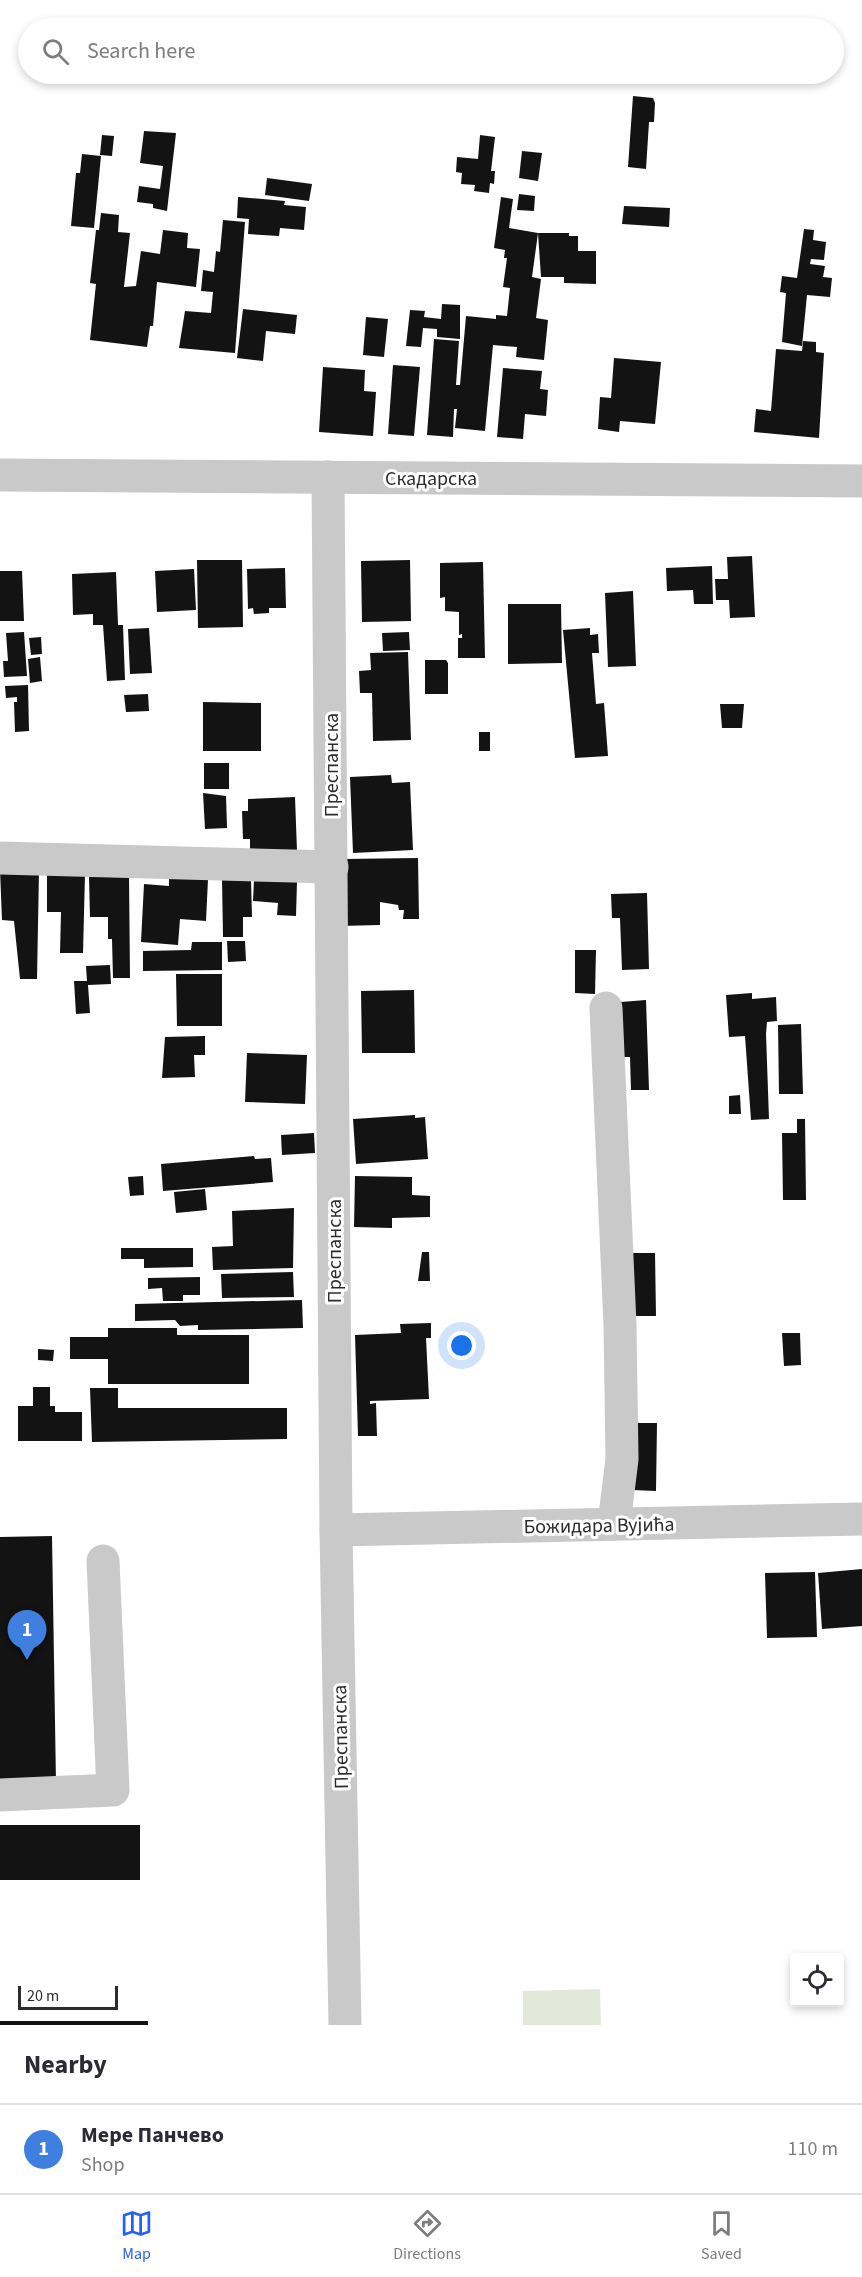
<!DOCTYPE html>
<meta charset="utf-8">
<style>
body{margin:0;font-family:"Source Sans 3",sans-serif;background:#f7f7f7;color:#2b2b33}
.controls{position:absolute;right:18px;bottom:18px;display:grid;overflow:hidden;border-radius:6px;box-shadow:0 3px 9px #0003}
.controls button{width:54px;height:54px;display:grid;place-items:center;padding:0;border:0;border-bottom:2px solid #e1e1e2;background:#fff;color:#2b2b33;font:30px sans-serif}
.scale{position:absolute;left:18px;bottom:15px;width:100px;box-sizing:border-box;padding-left:6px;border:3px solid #2c2c2c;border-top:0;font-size:16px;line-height:21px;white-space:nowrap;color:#2c2c2c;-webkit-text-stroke:4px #fff;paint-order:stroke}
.you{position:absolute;left:462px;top:1346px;width:21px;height:21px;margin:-15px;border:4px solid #fff;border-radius:50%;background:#1a73e8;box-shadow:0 0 0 9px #1a73e833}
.badge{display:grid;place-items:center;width:39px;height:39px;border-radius:50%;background:#2563eb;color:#fff;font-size:20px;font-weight:700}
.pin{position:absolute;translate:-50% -50px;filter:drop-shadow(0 2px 3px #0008)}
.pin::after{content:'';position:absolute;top:32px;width:21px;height:18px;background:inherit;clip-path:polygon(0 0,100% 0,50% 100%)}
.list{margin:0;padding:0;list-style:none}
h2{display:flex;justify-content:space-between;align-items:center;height:78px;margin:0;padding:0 24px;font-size:26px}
h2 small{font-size:20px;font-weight:400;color:#7c7c81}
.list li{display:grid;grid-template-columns:39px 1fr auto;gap:18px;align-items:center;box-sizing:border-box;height:90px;padding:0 24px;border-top:2px solid #e1e1e2}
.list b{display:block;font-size:22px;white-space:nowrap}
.list p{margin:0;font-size:20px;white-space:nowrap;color:#7c7c81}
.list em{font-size:20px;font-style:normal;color:#7c7c81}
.icon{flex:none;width:33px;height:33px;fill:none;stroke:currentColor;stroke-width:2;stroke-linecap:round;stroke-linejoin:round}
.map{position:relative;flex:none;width:862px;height:2025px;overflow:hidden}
.search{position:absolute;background:#fff;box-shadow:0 3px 9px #0003;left:18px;right:18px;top:18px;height:66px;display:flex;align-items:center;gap:15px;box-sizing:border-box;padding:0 21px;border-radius:33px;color:#7c7c81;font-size:22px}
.sheet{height:168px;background:#fff}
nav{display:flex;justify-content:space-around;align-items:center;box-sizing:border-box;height:84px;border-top:2px solid #e1e1e2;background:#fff;font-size:16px;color:#7c7c81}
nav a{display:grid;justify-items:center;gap:3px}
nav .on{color:#2563eb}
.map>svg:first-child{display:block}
.green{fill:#e3e9d9}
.building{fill:#131313}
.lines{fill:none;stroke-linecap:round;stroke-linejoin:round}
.minor{stroke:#c9c9c9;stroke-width:33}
.labels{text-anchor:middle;stroke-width:6;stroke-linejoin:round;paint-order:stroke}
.street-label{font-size:20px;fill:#2c2c2c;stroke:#fff}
</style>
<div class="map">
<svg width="862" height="2025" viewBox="0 0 862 2025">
<rect width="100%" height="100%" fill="#fff"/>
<!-- green -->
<polygon class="green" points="600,1989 601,2025 523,2025 523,1991"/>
<!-- building -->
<g class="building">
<polygon points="633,96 653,98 655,103 654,122 649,122 646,169 628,167"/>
<polygon points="144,131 176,133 167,211 153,208 153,204 137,202 139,186 160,189 163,166 140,163"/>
<polygon points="102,135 114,136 112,156 100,155"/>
<polygon points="480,135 495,137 491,171 495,171 494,184 490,183 489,193 474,191 475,185 461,184 462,173 456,172 457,157 478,159"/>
<polygon points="522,151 542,153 538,181 519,178"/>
<polygon points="82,154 101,156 94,228 71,226 76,173 80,173"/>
<polygon points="267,178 312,184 309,201 265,195"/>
<polygon points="519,194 535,196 534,211 517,210"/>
<polygon points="238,197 285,201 284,205 306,207 304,230 280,228 279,236 248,234 249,219 237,218"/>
<polygon points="501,197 513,199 509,228 538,233 532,277 541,279 536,318 548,320 544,360 516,357 517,347 493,345 485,431 455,428 457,409 454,409 453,437 427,435 434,339 459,341 456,385 460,385 466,316 496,319 496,315 507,316 510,288 503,287 507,258 504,258 505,250 494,248"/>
<polygon points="624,206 670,208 669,227 622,224"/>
<polygon points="101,213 119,215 118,232 130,233 124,287 136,286 141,251 160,254 163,230 188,233 187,248 200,249 196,287 157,282 153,326 150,326 147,347 90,340 96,284 90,283 96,230 99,230"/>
<polygon points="223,220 245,222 235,353 179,348 185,311 211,313 213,292 201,291 203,270 214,272 216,251 220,252"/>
<polygon points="804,229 814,230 813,240 826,242 824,260 811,259 810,264 825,266 823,277 832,278 830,297 807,295 802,346 782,342 786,293 780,292 782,276 797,278"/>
<polygon points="538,233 569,233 569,236 578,236 578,251 596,251 596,284 564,283 564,277 541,277"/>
<polygon points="442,304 460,305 460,339 437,337 437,329 423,328 421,347 406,346 410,310 425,311 424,317 441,319"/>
<polygon points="243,309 297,315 295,334 266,331 263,361 237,358"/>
<polygon points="366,317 388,319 384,357 363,355"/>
<polygon points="803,341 816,342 816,352 824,353 819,438 754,432 756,409 771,411 776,349 802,351"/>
<polygon points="614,358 661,362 655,424 620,421 619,432 598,429 600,397 611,398"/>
<polygon points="393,365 420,367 414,436 388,434"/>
<polygon points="323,367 365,370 364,391 376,392 373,436 319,432"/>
<polygon points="503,368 542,371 540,389 548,390 546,416 525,414 523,439 497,437"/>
<polygon points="752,556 755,617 730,618 729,600 716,600 715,579 728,579 727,557"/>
<polygon points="197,560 242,560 243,627 198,628"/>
<polygon points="410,560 411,621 362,622 361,561"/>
<polygon points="483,562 485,658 458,658 458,638 462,638 462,634 459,635 459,612 445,611 445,597 440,598 440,563"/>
<polygon points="712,566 713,604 694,604 693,590 667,591 666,568"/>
<polygon points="285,568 286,608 269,608 269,613 254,614 253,608 248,609 247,569"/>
<polygon points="194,569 196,610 157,612 155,571"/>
<polygon points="0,571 22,571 24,621 0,621"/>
<polygon points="116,572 118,625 123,625 125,680 107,681 103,625 93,625 93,614 73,615 72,574"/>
<polygon points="633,591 636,666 608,667 605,593"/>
<polygon points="508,604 561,604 562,663 508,664"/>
<polygon points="149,628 152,673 130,674 128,629"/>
<polygon points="590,628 590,635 598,634 599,653 592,653 596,704 604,703 608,756 575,758 563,630"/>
<polygon points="24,632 27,676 4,677 3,661 8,661 6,633"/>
<polygon points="409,632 410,650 383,651 382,633"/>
<polygon points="41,637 42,654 31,655 29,638"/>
<polygon points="408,652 411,740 373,741 372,693 360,693 359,671 371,670 370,653"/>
<polygon points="40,657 42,681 30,683 28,659"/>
<polygon points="425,660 446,660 448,663 448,694 425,694"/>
<polygon points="28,685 29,731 15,732 14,702 17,702 17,697 6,698 5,686"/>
<polygon points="148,694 149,711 126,712 124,695"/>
<polygon points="203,702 261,703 261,751 203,751"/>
<polygon points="720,704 744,704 742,728 722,728"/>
<rect x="479" y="732" width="11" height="19"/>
<rect x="204" y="763" width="25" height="26"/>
<polygon points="391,775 392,783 410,782 413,850 353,853 350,777"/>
<polygon points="203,793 226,796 227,828 205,829"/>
<polygon points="295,797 297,851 250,853 250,839 243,839 242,811 248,811 248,799"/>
<polygon points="418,858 419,919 403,919 404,910 399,910 398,905 380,902 380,925 339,926 343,859"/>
<polygon points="0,870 39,871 37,979 20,979 14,921 2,920"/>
<polygon points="47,873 85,874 83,953 60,953 61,912 47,912"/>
<polygon points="129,876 130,978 113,978 112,939 108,939 108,917 90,917 89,877"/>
<polygon points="169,876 208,879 206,921 180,919 178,945 141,942 144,884 169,886"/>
<polygon points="251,879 252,917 243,917 243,937 223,937 222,880"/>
<polygon points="254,880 297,882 296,916 277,915 278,903 253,901"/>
<polygon points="647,893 649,969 622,970 620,918 612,918 611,894"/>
<polygon points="227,941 245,941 246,961 228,962"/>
<polygon points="192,942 222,942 222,970 143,971 143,951 191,950"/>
<polygon points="575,950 596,950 595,994 575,993"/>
<polygon points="110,965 111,984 88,985 90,1013 76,1014 74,981 87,981 86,966"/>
<polygon points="176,974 222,974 222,1026 177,1026"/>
<polygon points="414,990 415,1053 362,1053 361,991"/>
<polygon points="752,993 752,999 776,997 777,1021 767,1022 766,1034 769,1119 751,1120 745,1036 729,1037 726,995"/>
<polygon points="646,1000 649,1090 631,1090 630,1057 620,1057 621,1002"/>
<polygon points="801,1024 803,1094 779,1094 778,1025"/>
<polygon points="205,1036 205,1055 194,1055 195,1077 162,1078 165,1037"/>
<polygon points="247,1053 307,1055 305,1104 245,1102"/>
<polygon points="740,1095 741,1114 729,1114 729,1096"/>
<polygon points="415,1115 415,1118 425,1117 428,1159 356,1164 353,1119"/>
<polygon points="797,1119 805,1119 806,1200 783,1200 782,1133 797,1133"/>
<polygon points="314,1133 315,1153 282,1155 281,1135"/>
<polygon points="254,1156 255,1159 271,1158 273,1182 163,1191 161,1164"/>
<polygon points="143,1176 144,1195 130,1196 128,1177"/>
<polygon points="355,1176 412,1177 412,1195 430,1196 430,1217 392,1218 392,1228 354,1227"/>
<polygon points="205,1189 207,1210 176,1213 174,1192"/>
<polygon points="294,1208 293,1268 213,1270 212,1247 233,1246 232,1211"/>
<polygon points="121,1248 193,1248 193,1267 144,1268 144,1259 121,1259"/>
<polygon points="422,1252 429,1252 430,1281 418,1281"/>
<polygon points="628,1253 655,1253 656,1316 630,1316"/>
<polygon points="293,1272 294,1297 222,1298 221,1274"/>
<polygon points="200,1277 200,1295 183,1295 183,1301 163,1301 162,1288 148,1289 148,1278"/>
<polygon points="302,1300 303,1328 198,1330 198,1325 180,1326 175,1320 135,1321 135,1304"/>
<polygon points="431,1323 431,1338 426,1338 429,1399 370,1401 370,1404 376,1403 377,1436 358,1436 355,1335 401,1333 400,1324"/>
<polygon points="108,1328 177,1328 177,1335 249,1335 249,1384 108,1384 108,1359 70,1359 70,1337 108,1337"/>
<polygon points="782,1333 800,1333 801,1365 784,1366"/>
<polygon points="38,1349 54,1350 53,1361 38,1360"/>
<polygon points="33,1387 50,1387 50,1406 55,1406 55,1412 82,1412 82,1441 18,1441 18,1406 33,1406"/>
<polygon points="90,1388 118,1388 118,1408 287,1408 287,1439 92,1442"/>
<polygon points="633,1423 657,1423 656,1491 632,1490"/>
<polygon points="52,1536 56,1783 0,1784 0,1537"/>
<polygon points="862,1569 862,1626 822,1629 818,1573"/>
<polygon points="815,1572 817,1637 767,1638 765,1573"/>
<rect x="0" y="1825" width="140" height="55"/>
<rect x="0" y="2021" width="148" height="4"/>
</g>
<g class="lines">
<!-- minor -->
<g class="minor">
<polyline points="0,475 862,481"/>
<polyline points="328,477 336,1530 345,2025"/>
<polyline points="0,858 332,867"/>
<polyline points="606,1008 620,1325 622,1459 614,1524"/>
<polyline points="336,1530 862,1519"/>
<polyline points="0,1795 113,1790 103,1561"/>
</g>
</g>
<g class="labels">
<!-- street labels -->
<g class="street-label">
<text x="431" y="485">Скадарска</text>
<text transform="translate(331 765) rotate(-90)" y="7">Преспанска</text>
<text transform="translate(334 1251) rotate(-90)" y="7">Преспанска</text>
<text transform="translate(599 1525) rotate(-1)" y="7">Божидара Вујића</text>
<text transform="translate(340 1737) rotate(-91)" y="7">Преспанска</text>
</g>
</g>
</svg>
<div class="controls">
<button><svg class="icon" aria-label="locate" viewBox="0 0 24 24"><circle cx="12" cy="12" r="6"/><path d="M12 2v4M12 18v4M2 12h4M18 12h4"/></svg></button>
</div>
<div class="scale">20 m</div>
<div class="you"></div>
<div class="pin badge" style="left:27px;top:1660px;background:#3f7fe0">1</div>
<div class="search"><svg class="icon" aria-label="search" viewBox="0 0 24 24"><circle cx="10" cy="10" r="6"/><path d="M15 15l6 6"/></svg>Search here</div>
</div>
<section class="sheet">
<h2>Nearby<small></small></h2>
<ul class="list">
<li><span class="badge" style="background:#3f7fe0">1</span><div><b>Мере Панчево</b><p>Shop</p></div><em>110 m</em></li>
</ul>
</section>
<nav>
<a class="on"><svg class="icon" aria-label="map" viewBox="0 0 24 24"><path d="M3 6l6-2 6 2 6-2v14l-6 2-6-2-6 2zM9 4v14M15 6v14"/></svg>Map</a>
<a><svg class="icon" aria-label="directions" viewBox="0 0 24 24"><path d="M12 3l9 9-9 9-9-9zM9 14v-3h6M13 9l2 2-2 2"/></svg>Directions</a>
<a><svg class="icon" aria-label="saved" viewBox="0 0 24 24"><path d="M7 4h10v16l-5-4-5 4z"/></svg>Saved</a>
</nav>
